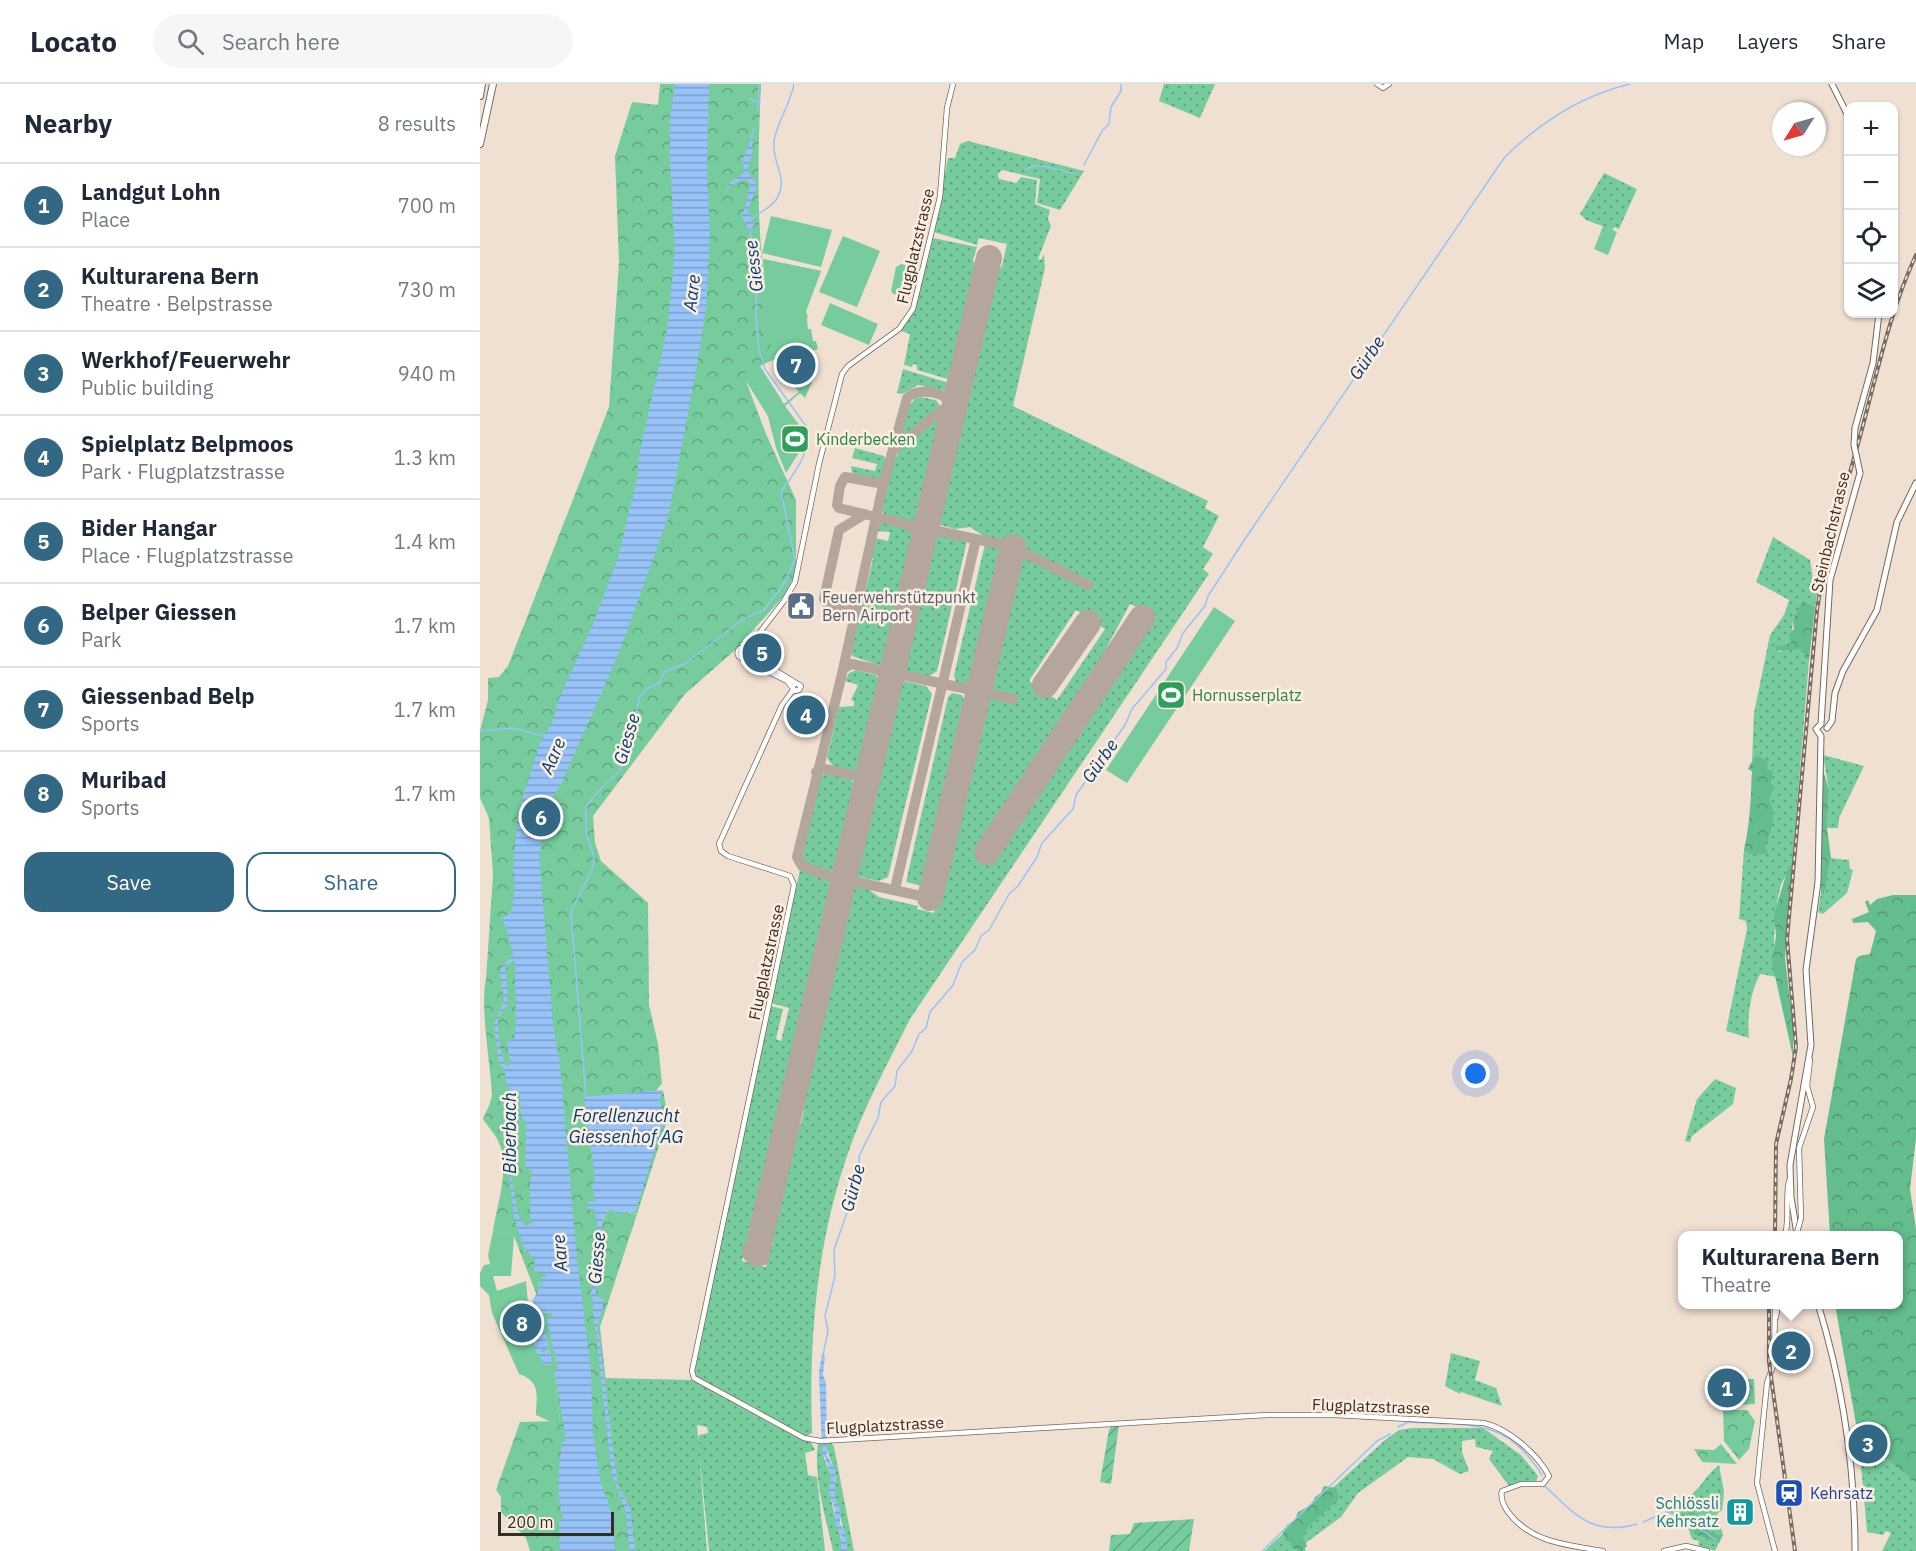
<!DOCTYPE html>
<meta charset="utf-8">
<style>
body{margin:0;font-family:"IBM Plex Sans",sans-serif;background:#f6f6f7;color:#1f2937}
.controls{position:absolute;right:18px;top:18px;display:grid;overflow:hidden;border-radius:12px;box-shadow:0 2px 4px #0004}
.controls button{width:54px;height:54px;display:grid;place-items:center;padding:0;border:0;border-bottom:2px solid #e0e1e3;background:#fff;color:#1f2937;font:30px sans-serif}
.compass{position:absolute;left:1292px;top:18px;width:54px;height:54px;border-radius:50%;background:#fff;box-shadow:0 2px 4px #0004;rotate:233deg}
.scale{position:absolute;left:18px;bottom:15px;width:116px;box-sizing:border-box;padding-left:6px;border:3px solid #342e28;border-top:0;font-size:16px;line-height:21px;white-space:nowrap;color:#342e28;-webkit-text-stroke:4px #fdeddf;paint-order:stroke}
.you{position:absolute;left:996px;top:990px;width:21px;height:21px;margin:-15px;border:4px solid #fff;border-radius:50%;background:#1a73e8;box-shadow:0 0 0 9px #1a73e833}
.badge{display:grid;place-items:center;width:39px;height:39px;border-radius:50%;background:#336884;color:#fff;font-size:20px;font-weight:700}
.pin{position:absolute;translate:-50% -50%;border:3px solid #fff;box-shadow:0 2px 6px #0006}
.popup{position:absolute;left:1198px;top:1147px;width:225px;height:78px;box-sizing:border-box;display:grid;place-content:center;border-radius:12px;background:#fff;filter:drop-shadow(0 2px 4px #0005);font-size:20px;white-space:nowrap;color:#747a83}
.popup b{font-size:22px;color:#1f2937}
.popup::after{content:'';position:absolute;left:50%;top:100%;margin-left:-12px;border:12px solid transparent;border-top-color:#fff}
.list{margin:0;padding:0;list-style:none}
h2{display:flex;justify-content:space-between;align-items:center;height:78px;margin:0;padding:0 24px;font-size:26px}
h2 small{font-size:20px;font-weight:400;color:#747a83}
.list li{display:grid;grid-template-columns:39px 1fr auto;gap:18px;align-items:center;box-sizing:border-box;height:84px;padding:0 24px;border-top:2px solid #e0e1e3}
.list b{display:block;font-size:22px;white-space:nowrap}
.list p{margin:0;font-size:20px;white-space:nowrap;color:#747a83}
.list em{font-size:20px;font-style:normal;color:#747a83}
.actions{display:flex;gap:12px;padding:18px 24px}
.actions a{flex:1;padding:14px 0;border:2px solid #336884;border-radius:18px;text-align:center;font-size:21px;color:#336884}
.actions .main{background:#336884;color:#fff}
.icon{flex:none;width:33px;height:33px;fill:none;stroke:currentColor;stroke-width:2;stroke-linecap:round;stroke-linejoin:round}
.map{position:relative;flex:none;width:1436px;height:1467px;overflow:hidden}
header{display:flex;align-items:center;gap:36px;box-sizing:border-box;height:84px;padding:0 30px;background:#fff;border-bottom:2px solid #e0e1e3}
header strong{font-size:28px}
nav{display:flex;gap:33px;margin-inline-start:auto;font-size:21px}
.search{width:420px;height:54px;background:#f6f6f7;display:flex;align-items:center;gap:15px;box-sizing:border-box;padding:0 21px;border-radius:33px;color:#747a83;font-size:22px}
main{display:flex}
aside{flex:1;background:#fff}
.map>svg:first-child{display:block}
.grass{fill:url(#grass-dots);fill-rule:evenodd}
.forest{fill:url(#forest-crowns)}
.park{fill:url(#park-crowns)}
.garden{fill:url(#garden-furrows)}
.pitch{fill:#76cc9d}
.water{fill:url(#water-rules);fill-rule:evenodd}
.lines{fill:none;stroke-linecap:round;stroke-linejoin:round}
.stream{stroke:#97c3f8;stroke-width:1.5}
.taxiway{stroke:#b4a69c;stroke-width:10}
.runway{stroke:#b4a69c;stroke-width:26}
.minor-casing{stroke:#76685c;stroke-width:6}
.major-casing{stroke:#76685c;stroke-width:7}
.highway-casing{stroke:#76685c;stroke-width:8}
.minor{stroke:#fff;stroke-width:4.5}
.major{stroke:#fff;stroke-width:5}
.highway{stroke:#fff;stroke-width:6}
.rail-casing{stroke:#776d65;stroke-width:4}
.rail{stroke:#fdeddf;stroke-width:1.5;stroke-dasharray:4.5;stroke-linecap:butt}
.minor-bridge-casing{stroke:#76685c;stroke-width:6;stroke-linecap:butt}
.major-bridge-casing{stroke:#76685c;stroke-width:7;stroke-linecap:butt}
.minor-bridge{stroke:#fff;stroke-width:4.5}
.major-bridge{stroke:#fff;stroke-width:5}
.labels{text-anchor:middle;stroke-width:5;stroke-linejoin:round;paint-order:stroke}
.street-label{font-size:16px;fill:#342e28;stroke:#fdeddf}
.leisure-label{font-size:16px;fill:#27864d;stroke:#fdeddf;text-anchor:start}
.service-label{font-size:16px;fill:#4e5e75;stroke:#fdeddf;text-anchor:start}
.transit-label{font-size:16px;fill:#164399;stroke:#fdeddf;text-anchor:start}
.culture-label{font-size:16px;fill:#0d838f;stroke:#fdeddf;text-anchor:end}
.water-label{font-size:18px;font-style:italic;fill:#003e78;stroke:#fdeddf}
</style>
<header>
<strong>Locato</strong>
<div class="search"><svg class="icon" aria-label="search" viewBox="0 0 24 24"><circle cx="10" cy="10" r="6"/><path d="M15 15l6 6"/></svg>Search here</div>
<nav><a>Map</a><a>Layers</a><a>Share</a></nav>
</header>
<main>
<aside>
<h2>Nearby<small>8 results</small></h2>
<ul class="list">
<li><span class="badge">1</span><div><b>Landgut Lohn</b><p>Place</p></div><em>700 m</em></li>
<li><span class="badge">2</span><div><b>Kulturarena Bern</b><p>Theatre · Belpstrasse</p></div><em>730 m</em></li>
<li><span class="badge">3</span><div><b>Werkhof/Feuerwehr</b><p>Public building</p></div><em>940 m</em></li>
<li><span class="badge">4</span><div><b>Spielplatz Belpmoos</b><p>Park · Flugplatzstrasse</p></div><em>1.3 km</em></li>
<li><span class="badge">5</span><div><b>Bider Hangar</b><p>Place · Flugplatzstrasse</p></div><em>1.4 km</em></li>
<li><span class="badge">6</span><div><b>Belper Giessen</b><p>Park</p></div><em>1.7 km</em></li>
<li><span class="badge">7</span><div><b>Giessenbad Belp</b><p>Sports</p></div><em>1.7 km</em></li>
<li><span class="badge">8</span><div><b>Muribad</b><p>Sports</p></div><em>1.7 km</em></li>
</ul>
<div class="actions"><a class="main">Save</a><a>Share</a></div>
</aside>
<div class="map">
<svg width="1436" height="1467" viewBox="0 0 1436 1467">
<defs>
<pattern id="grass-dots" width="8" height="8" patternUnits="userSpaceOnUse" patternTransform="scale(1.5)"><rect width="8" height="8" fill="#76cc9d"/><path d="M2 2h.1M6 6h.1" fill="none" stroke="#62a680" stroke-width="1.8" stroke-linecap="round"/></pattern>
<pattern id="forest-crowns" width="20" height="18" patternUnits="userSpaceOnUse" patternTransform="scale(1.5)"><rect width="20" height="18" fill="#64bd8d"/><path d="M2 6a3 3 0 1 1 6 0M12 15a3 3 0 1 1 6 0" fill="none" stroke="#539a73"/></pattern>
<pattern id="park-crowns" width="20" height="18" patternUnits="userSpaceOnUse" patternTransform="scale(1.5)"><rect width="20" height="18" fill="#76cc9d"/><path d="M2 6a3 3 0 1 1 6 0M12 15a3 3 0 1 1 6 0" fill="none" stroke="#62a680"/></pattern>
<pattern id="garden-furrows" width="10" height="10" patternUnits="userSpaceOnUse" patternTransform="scale(1.5)"><rect width="10" height="10" fill="#76cc9d"/><path d="M-1 1l2-2M0 10L10 0M9 11l2-2" fill="none" stroke="#62a680"/></pattern>
<pattern id="water-rules" width="6" height="5" patternUnits="userSpaceOnUse" patternTransform="scale(1.5)"><rect width="6" height="5" fill="#97c3f8"/><path d="M0 2.5h6" fill="none" stroke="#7c9fc9"/></pattern>
</defs>
<rect width="100%" height="100%" fill="#f0e0d2"/>
<!-- grass -->
<g class="grass">
<polygon points="684,0 735,0 720,34 679,17"/>
<path d="M488,57L604,87L580,126L557,119L560,95L522,86L518,90L519,95L536,99L541,93L557,96L555,120L570,126L568,135L571,142L558,175L561,176L564,170L565,184L533,322L728,417L725,424L739,432L723,463L733,470L723,485L729,490L430,935C407,981 382,1026 366,1075C336,1164 329,1256 332,1349L325,1353L216,1292L214,1288L290,922L303,925L296,955L301,957L309,924L291,919L320,786L351,796L353,803L305,1011L296,1037L298,1038L273,1150L267,1153L262,1177L286,1183L293,1159L290,1152L315,1042L320,1043L324,1027L320,1021L372,799L388,805L399,813L438,822L437,825L454,829L538,470L606,504L609,499L533,459L505,453L490,443L475,445L456,440L486,307L489,306L487,304L514,191L522,182L527,160L499,154L497,161L454,148L468,74H475L480,60ZM650,520L676,532L511,780L497,770L593,626ZM596,526L625,545L577,616L549,597Z"/>
<polygon points="1124,89 1157,105 1139,145 1134,143 1133,146 1106,136 1100,130"/>
<polygon points="453,154 497,163 493,176 497,186 471,296 437,286 437,281 433,280 432,283 424,281 430,250 421,247 436,222"/>
<polygon points="423,285 469,299 469,304 466,307 438,301 422,310 417,309"/>
<path d="M441,313L456,316L461,323L421,355C425,341 425,315 441,313Z"/>
<polygon points="464,329 438,435 431,438 406,433 400,424 412,376 417,372 420,363"/>
<polygon points="375,364 404,372 406,375 401,395 395,396 372,389 371,382 395,387 397,380 372,374"/>
<polygon points="404,438 430,444 435,451 406,576 398,581 372,572 371,567 393,475 391,471 395,454 408,457 410,448 396,447 398,440"/>
<polygon points="454,448 487,457 457,587 448,593 422,586"/>
<path d="M1293,453L1330,476L1333,495L1339,499L1335,523L1322,518L1313,536L1311,559L1295,562L1296,567L1300,568L1303,565H1325V575L1329,576L1312,783L1308,785C1307,792 1303,795 1301,801C1295,820 1291,875 1297,893L1280,890C1270,910 1267,932 1269,954L1246,947L1267,845L1266,837L1259,835L1264,766L1270,748L1272,687L1268,685L1272,677L1274,629L1290,551L1304,531L1309,516L1276,498Z"/>
<polygon points="505,460 522,463 491,593 488,599 482,601 476,599 474,591"/>
<polygon points="376,586 396,591 400,597 382,680 375,687 353,682 347,674 359,623 374,622 374,617 371,616 378,601 365,597 369,589"/>
<polygon points="420,596 446,602 452,610 408,793 399,797 374,792"/>
<polygon points="472,609 482,611 485,619 442,802 426,798 468,613"/>
<polygon points="1343,671 1384,682 1359,734 1358,744 1347,744 1349,706"/>
<polygon points="345,689 371,695 376,704 359,779 352,788 325,780 319,773 338,693"/>
<polygon points="1351,774 1369,776 1370,785 1373,786 1367,809 1343,830 1338,828 1341,809 1344,809"/>
<polygon points="1235,995 1256,1004 1253,1020 1212,1052 1210,1058 1205,1057 1217,1015"/>
<polygon points="183,1006 188,1034 157,1130 155,1129 182,1035 179,1015"/>
<polygon points="971,1269 1000,1277 995,1296 1016,1304 1022,1322 981,1308 980,1310 965,1302"/>
<polygon points="125,1294 212,1296 331,1358 335,1366 325,1369 328,1391 337,1393 345,1467 229,1467 218,1356 219,1351 228,1349 227,1343 217,1341 227,1467 155,1467 150,1424 138,1402 136,1390"/>
<polygon points="933,1344 1003,1344 1041,1371 1058,1392 1055,1401 1029,1402 1009,1375 1013,1367 996,1363 995,1355 982,1357 982,1368 989,1387 980,1390 953,1375 928,1373 878,1409 861,1433 827,1458 824,1463 826,1467 784,1467 905,1356 919,1346"/>
<path d="M351,1358L354,1363L374,1467H367C366,1450 359,1431 355,1413C353,1405 357,1398 355,1390C353,1378 347,1371 346,1359Z"/>
<path d="M338,1359H342L344,1375L351,1390V1416L362,1459L361,1467H353C346,1435 333,1393 338,1359Z"/>
<polygon points="1403,1372 1436,1399 1436,1467 1402,1467 1411,1449 1406,1447 1403,1451 1387,1448 1381,1381 1405,1377"/>
<path d="M1239,1381L1244,1408L1242,1426L1237,1430L1243,1451H1235L1222,1443L1218,1432L1211,1443L1215,1451L1239,1459L1235,1467L1218,1461L1219,1457L1212,1455L1208,1443L1184,1424L1198,1418L1208,1424L1207,1414C1221,1405 1226,1390 1239,1381Z"/>
</g>
<!-- forest -->
<g class="forest">
<polygon points="1322,517 1335,523 1329,576 1325,575 1324,565 1296,567 1295,562 1311,559 1309,550 1314,545 1313,536"/>
<path d="M1277,671L1288,678L1287,685L1293,687L1291,700L1295,702L1289,716C1297,730 1291,748 1285,763L1288,767L1285,770L1273,771L1264,766C1270,739 1271,714 1272,687L1268,685Z"/>
<polygon points="1342,683 1349,706 1347,744 1351,774 1344,810 1341,809"/>
<polygon points="1312,783 1305,874 1313,942 1313,973 1292,878 1296,852 1294,831 1308,784"/>
<polygon points="1413,811 1436,811 1436,1054 1430,1105 1436,1145 1436,1399 1403,1372 1403,1365 1396,1360 1392,1339 1376,1340 1356,1226 1356,1221 1419,1220 1419,1152 1350,1151 1344,1055 1376,875 1379,872 1390,870 1396,847 1388,838 1373,839 1372,835 1389,828 1385,818 1388,816 1390,821 1397,815"/>
<polygon points="844,1402 856,1404 859,1415 827,1444 823,1454 827,1462 822,1467 812,1464 811,1458 806,1457 803,1449 807,1441 815,1436 818,1428 831,1421 835,1413 841,1409"/>
<path d="M1213,1427C1222,1439 1226,1451 1243,1451L1239,1459L1215,1451L1204,1436L1205,1430Z"/>
</g>
<!-- park -->
<g class="park">
<path d="M180,0H281C278,68 276,135 285,202L283,175L341,187L326,227L328,234L322,235L303,289L295,275L280,282L301,315L295,357L288,332L266,297L286,350L316,416V488L305,511L254,567L205,610L113,732L115,759L121,777L168,819L169,921L178,960L182,999L176,1007L108,1013L123,1136L129,1126H134L138,1131L140,1127L157,1130L120,1243L136,1390L138,1402L150,1424L155,1467H50L46,1454L21,1428V1413L16,1406L40,1338L80,1337L74,1285L77,1283L62,1225L34,1152L13,1147C17,1120 30,1085 19,1059C16,1051 8,1043 3,1035C6,1028 12,1017 12,1009C10,978 0,922 6,895L13,791L9,734L0,714V647L8,616V594L19,593L28,582L129,323L139,178L135,72L152,18L178,21Z"/>
<polygon points="1256,1295 1274,1295 1275,1320 1258,1321"/>
<polygon points="1243,1326 1267,1326 1275,1337 1269,1365 1259,1376 1244,1357"/>
<polygon points="1241,1360 1257,1380 1222,1378 1214,1365 1234,1366"/>
</g>
<!-- garden -->
<g class="garden">
<polygon points="639,1341 631,1400 620,1398 629,1346 631,1342"/>
<polygon points="714,1435 709,1467 629,1467 631,1451 650,1450 654,1439"/>
</g>
<!-- pitch -->
<g class="pitch">
<polygon points="291,132 352,146 341,183 282,169"/>
<polygon points="1123,142 1137,148 1128,171 1114,165"/>
<polygon points="363,152 400,167 377,223 339,208"/>
<path d="M283,175L341,187L326,227L328,245H331L333,257H336L338,265L332,267L338,280H334L333,296L325,314L320,309L305,322L325,349L320,367L306,389L296,364L288,332L263,290L279,282L304,320L319,308C314,302 308,296 304,290C281,259 288,211 283,175Z"/>
<polygon points="421,180 429,182 432,186 426,208 422,212 413,210 411,207 416,183"/>
<polygon points="350,219 398,240 389,261 341,241"/>
<polygon points="734,523 755,537 647,699 626,686"/>
<path d="M13,1147L34,1152L31,1192H13L17,1207L46,1197L48,1219L52,1227L72,1229L73,1232L65,1233L77,1283L74,1286L80,1337H69L56,1331C56,1313 62,1298 39,1290L12,1229L9,1211L0,1202V1189L4,1181L10,1180L8,1171Z"/>
</g>
<!-- water -->
<g class="water">
<path d="M195,0H229L227,91L230,152L226,224L216,287L188,434L139,569L82,698L68,720L59,770L73,940L80,981L97,1174L111,1287L113,1348L120,1395L131,1428L135,1467H80L79,1439L83,1433C75,1409 79,1382 82,1358L86,1357L75,1287L78,1283L66,1234L73,1232L71,1229H61L52,1217L59,1206L58,1193L63,1206L62,1193L68,1191L54,1187L55,1176L44,1163L34,1134L26,1060L31,1008L25,996V985L19,980L14,940L24,917L20,888L24,880L33,872L26,842L21,835L31,829L35,802L33,784L38,730L59,661L73,637L78,617L113,540L138,474L157,395L159,371L187,246L195,167L190,80V34ZM35,876L36,938L34,955L27,958L31,980L27,982C21,978 17,945 18,936C19,930 26,925 27,919C29,906 25,894 26,881ZM36,1006L40,1009L41,1034L45,1036C48,1052 44,1067 46,1084L53,1088C48,1098 51,1121 50,1135L52,1139L45,1142L38,1131L29,1079Z"/>
<path d="M271,54L274,56L271,64L273,65L267,87C285,106 272,106 268,127L274,141L270,148L262,133L271,100L266,95L255,99L243,109L253,96L264,89L263,75Z"/>
<path d="M183,1006L179,1015L185,1033L155,1129L140,1127L138,1132L134,1126H129L122,1137L124,1159L116,1189V1212L123,1215C125,1224 118,1233 118,1243L136,1390L138,1402L150,1424L155,1467H150L146,1428L132,1391L114,1233L110,1191L118,1150L115,1126L108,1125L107,1122L109,1118L115,1117L112,1099L115,1096L104,1013Z"/>
<polygon points="62,1235 69,1263 61,1266 62,1268 70,1265 72,1281 65,1281 56,1267 51,1250 56,1248 55,1245 49,1246 47,1239"/>
<polygon points="342,1270 345,1272 343,1291 346,1299 347,1371 355,1386 355,1414 360,1425 360,1440 366,1450 367,1467 361,1467 361,1452 355,1438 355,1426 349,1409 351,1390 342,1367 339,1288"/>
</g>
<g class="lines">
<!-- stream -->
<g class="stream">
<polyline points="269,14 279,19"/>
<polyline points="278,26 279,0"/>
<polyline points="271,55 274,45"/>
<polyline points="604,81 622,47 629,40 631,23 641,7 641,0"/>
<path d="M545,86C558,76 582,88 597,90"/>
<path d="M271,136C277,129 291,124 296,116C310,94 291,79 294,57C297,38 310,21 314,0"/>
<polyline points="0,647 32,644 64,652"/>
<path d="M106,1014L91,828L112,786L114,774L106,748V723L119,706L140,687L149,653L153,648L159,614L166,605L179,599L184,588L206,579L262,536L285,525L305,498L315,476L301,408C314,389 330,370 328,345L285,285L279,266L276,232L277,185L270,147"/>
<path d="M343,1271L348,1247L345,1232L355,1192L354,1166L371,1117V1100L379,1083V1072L398,1034L401,1018L415,1002L417,987L432,967L439,950L446,944L450,928L473,901L482,878L495,866L501,852L509,846L529,810L538,802L557,773L562,759L593,725L596,711L645,641L652,625L686,585V578L697,564L703,549L725,522L728,512L765,455L1024,74C1060,38 1100,12 1150,0"/>
<path d="M974,1340C1017,1342 1038,1354 1062,1391"/>
<polyline points="918,1343 928,1338 968,1340"/>
<path d="M1065,1402C1094,1430 1113,1453 1157,1440"/>
<polyline points="1163,1438 1187,1428 1204,1434 1236,1456"/>
<polyline points="782,1467 897,1357 910,1350"/>
</g>
<!-- taxiway -->
<g class="taxiway">
<polyline points="465,313 473,311 479,303"/>
<polyline points="413,366 462,326"/>
<path d="M399,434C416,438 441,438 442,461"/>
<polyline points="404,435 359,424 357,421 360,402 365,393 398,399 404,395"/>
<polyline points="430,441 533,463 608,501"/>
<polyline points="434,441 443,438 449,429"/>
<polyline points="376,525 373,526 347,520 344,515 359,446 385,430"/>
<polyline points="363,585 372,580 533,615"/>
<polyline points="397,586 409,583 416,572"/>
<polyline points="400,587 406,594 408,605"/>
<polyline points="336,688 342,684 376,692 383,697 385,706"/>
<polyline points="376,692 384,690 390,681"/>
<polyline points="353,793 362,790 367,781"/>
<polyline points="354,793 450,814"/>
<polyline points="415,805 496,455"/>
<path d="M360,813L361,802L358,795L322,782L317,773L362,590L402,406L427,314C439,302 471,308 473,326"/>
<path d="M281,1154C273,1159 265,1160 268,1172L275,1178L284,1176L287,1162L283,1145"/>
</g>
<!-- runway -->
<g class="runway">
<polyline points="565,601 608,539"/>
<polyline points="507,768 662,534"/>
<polyline points="450,814 533,463"/>
<polyline points="277,1168 509,174"/>
</g>
<!-- minor casing -->
<g class="minor-casing">
<g id="minor">
<polyline points="897,0 903,4 909,0"/>
<circle cx="263" cy="569" r="5.5"/>
<polyline points="267,565 304,517 315,498 339,380 362,290 368,282 419,245 433,225 460,113 467,24 473,0"/>
<polyline points="269,570 316,599"/>
<polyline points="263,575 307,597 315,607 319,606 321,602 316,599 312,603"/>
<path d="M313,606L302,621L239,760L241,767L248,772L310,792L314,801L212,1287L214,1294L324,1354L340,1357L787,1331H855L1004,1339C1028,1345 1057,1369 1069,1392L1063,1400H1041L1022,1407C1020,1414 1024,1422 1028,1428C1051,1459 1088,1461 1123,1467"/>
<polyline points="1321,1134 1319,1064 1333,1023 1327,1002 1330,976"/>
<path d="M1305,1152C1310,1133 1305,1115 1309,1097"/>
<polyline points="1295,1220 1294,1279 1287,1299 1277,1399 1295,1467"/>
<polyline points="1296,1233 1298,1220"/>
<polyline points="1184,1467 1206,1462 1227,1467"/>
</g>
</g>
<!-- major casing -->
<g class="major-casing">
<g id="major">
<polyline points="1352,0 1368,32"/>
<polyline points="1375,344 1393,279 1399,230"/>
<polyline points="1347,644 1352,637 1355,609 1363,587 1397,526 1417,438 1436,399"/>
<polyline points="1317,1150 1311,1113 1310,1081 1331,961 1326,886 1338,798 1341,652 1336,645 1341,640 1350,496 1380,389"/>
<path d="M1338,1220C1363,1301 1375,1383 1375,1467"/>
</g>
</g>
<!-- highway casing -->
<g class="highway-casing">
<g id="highway">
<polyline points="0,12 2,0"/>
<polyline points="0,60 13,0"/>
</g>
</g>
<!-- minor -->
<use href="#minor" class="minor"/>
<!-- major -->
<use href="#major" class="major"/>
<!-- highway -->
<use href="#highway" class="highway"/>
<!-- rail casing -->
<g class="rail-casing">
<g id="rail">
<path d="M1295,1152L1296,1060L1311,995L1316,963L1307,855L1337,526C1346,466 1365,407 1381,349C1397,289 1410,227 1436,171"/>
<polyline points="1289,1220 1289,1278 1315,1467"/>
</g>
</g>
<!-- rail -->
<use href="#rail" class="rail"/>
<!-- minor-bridge casing -->
<g class="minor-bridge-casing">
<polyline id="minor-bridge" points="1316,1152 1321,1134"/>
</g>
<!-- major-bridge casing -->
<g class="major-bridge-casing">
<polyline id="major-bridge" points="1375,344 1374,361 1380,389"/>
</g>
<!-- minor-bridge -->
<use href="#minor-bridge" class="minor-bridge"/>
<!-- major-bridge -->
<use href="#major-bridge" class="major-bridge"/>
</g>
<!-- icons -->
<defs>
<g id="stadium-square" transform="scale(1.5)"><rect x="-9" y="-9" width="18" height="18" rx="4" fill="#2e9e5b" stroke="#fdeddf"/><path d="M0-5a6.5 5 0 1 0 0 10a6.5 5 0 1 0 0-10ZM-3.5-1.8h7v3.6h-7Z" fill="#fff"/></g>
<g id="civic-square" transform="scale(1.5)"><rect x="-9" y="-9" width="18" height="18" rx="4" fill="#5c6f8a" stroke="#fdeddf"/><path d="M-.6-6.5H3V-4.5H.6V-3L4-1V1h2V6H-6V1h2V-1L-.6-3ZM-1.2 2.5V6h2.4V2.5Z" fill="#fff"/></g>
<g id="station-square" transform="scale(1.5)"><rect x="-9" y="-9" width="18" height="18" rx="4" fill="#1a4fb4" stroke="#fdeddf"/><path d="M-3-6H3Q5-6 5-4V2Q5 4 3 4L4.5 6H3L1.5 4h-3L-3 6H-4.5L-3 4Q-5 4-5 2V-4Q-5-6-3-6ZM-3.5-4v3h7v-3ZM-3.5 1v1.5H-2V1ZM2 1v1.5H3.5V1Z" fill="#fff"/></g>
<g id="building-square" transform="scale(1.5)"><rect x="-9" y="-9" width="18" height="18" rx="4" fill="#0f9aa8" stroke="#fdeddf"/><path d="M-4-6H4V6H1V3H-1V6H-4ZM-2.5-4.3h1.7v1.8h-1.7ZM.8-4.3h1.7v1.8H.8ZM-2.5-1h1.7V.8h-1.7ZM.8-1h1.7V.8H.8Z" fill="#fff"/></g>
</defs>
<g fill-rule="evenodd">
<use href="#stadium-square" x="315" y="355"/>
<use href="#civic-square" x="321" y="522"/>
<use href="#stadium-square" x="691" y="611"/>
<use href="#station-square" x="1309" y="1409"/>
<use href="#building-square" x="1260" y="1428"/>
</g>
<g class="labels">
<!-- street labels -->
<g class="street-label">
<text transform="translate(435 162) rotate(-77)" y="6">Flugplatzstrasse</text>
<text transform="translate(1350 448) rotate(-77)" y="6">Steinbachstrasse</text>
<text transform="translate(286 878) rotate(-78)" y="6">Flugplatzstrasse</text>
<text transform="translate(891 1322) rotate(2)" y="6">Flugplatzstrasse</text>
<text transform="translate(405 1341) rotate(-3)" y="6">Flugplatzstrasse</text>
</g>
<!-- leisure labels -->
<g class="leisure-label">
<text x="336" y="361">Kinderbecken</text>
<text x="712" y="617">Hornusserplatz</text>
</g>
<!-- service labels -->
<g class="service-label">
<text x="342" y="519">Feuerwehrstützpunkt<tspan x="342" dy="18">Bern Airport</tspan></text>
</g>
<!-- transit labels -->
<g class="transit-label">
<text x="1330" y="1415">Kehrsatz</text>
</g>
<!-- culture labels -->
<g class="culture-label">
<text x="1239" y="1425">Schlössli<tspan x="1239" dy="18">Kehrsatz</tspan></text>
</g>
<!-- water labels -->
<g class="water-label">
<text transform="translate(274 182) rotate(-97)" y="6">Giesse</text>
<text transform="translate(212 209) rotate(-83)" y="6">Aare</text>
<text transform="translate(887 274) rotate(-56)" y="6">Gürbe</text>
<text transform="translate(147 655) rotate(-74)" y="6">Giesse</text>
<text transform="translate(73 672) rotate(-67)" y="6">Aare</text>
<text transform="translate(620 677) rotate(-55)" y="6">Gürbe</text>
<text x="146" y="1038">Forellenzucht<tspan x="146" dy="21">Giessenhof AG</tspan></text>
<text transform="translate(30 1049) rotate(-90)" y="6">Biberbach</text>
<text transform="translate(373 1104) rotate(-75)" y="6">Gürbe</text>
<text transform="translate(80 1169) rotate(-95)" y="6">Aare</text>
<text transform="translate(117 1174) rotate(-85)" y="6">Giesse</text>
</g>
</g>
</svg>
<div class="controls">
<button>+</button>
<button>−</button>
<button><svg class="icon" aria-label="locate" viewBox="0 0 24 24"><circle cx="12" cy="12" r="6"/><path d="M12 2v4M12 18v4M2 12h4M18 12h4"/></svg></button>
<button><svg class="icon" aria-label="layers" viewBox="0 0 24 24"><path d="M12 4l9 5-9 5-9-5zM3 14l9 5 9-5"/></svg></button>
</div>
<svg class="compass" viewBox="-18 -18 36 36"><path d="M0-13l5 13h-10z" fill="#e53935"/><path d="M0 13l5-13h-10z" fill="#747a83"/></svg>
<div class="scale">200 m</div>
<div class="you"></div>
<div class="pin badge" style="left:1247px;top:1304px">1</div>
<div class="pin badge" style="left:1311px;top:1267px">2</div>
<div class="popup"><b>Kulturarena Bern</b>Theatre</div>
<div class="pin badge" style="left:1388px;top:1360px">3</div>
<div class="pin badge" style="left:326px;top:631px">4</div>
<div class="pin badge" style="left:282px;top:569px">5</div>
<div class="pin badge" style="left:61px;top:733px">6</div>
<div class="pin badge" style="left:316px;top:281px">7</div>
<div class="pin badge" style="left:42px;top:1239px">8</div>
</div>
</main>
